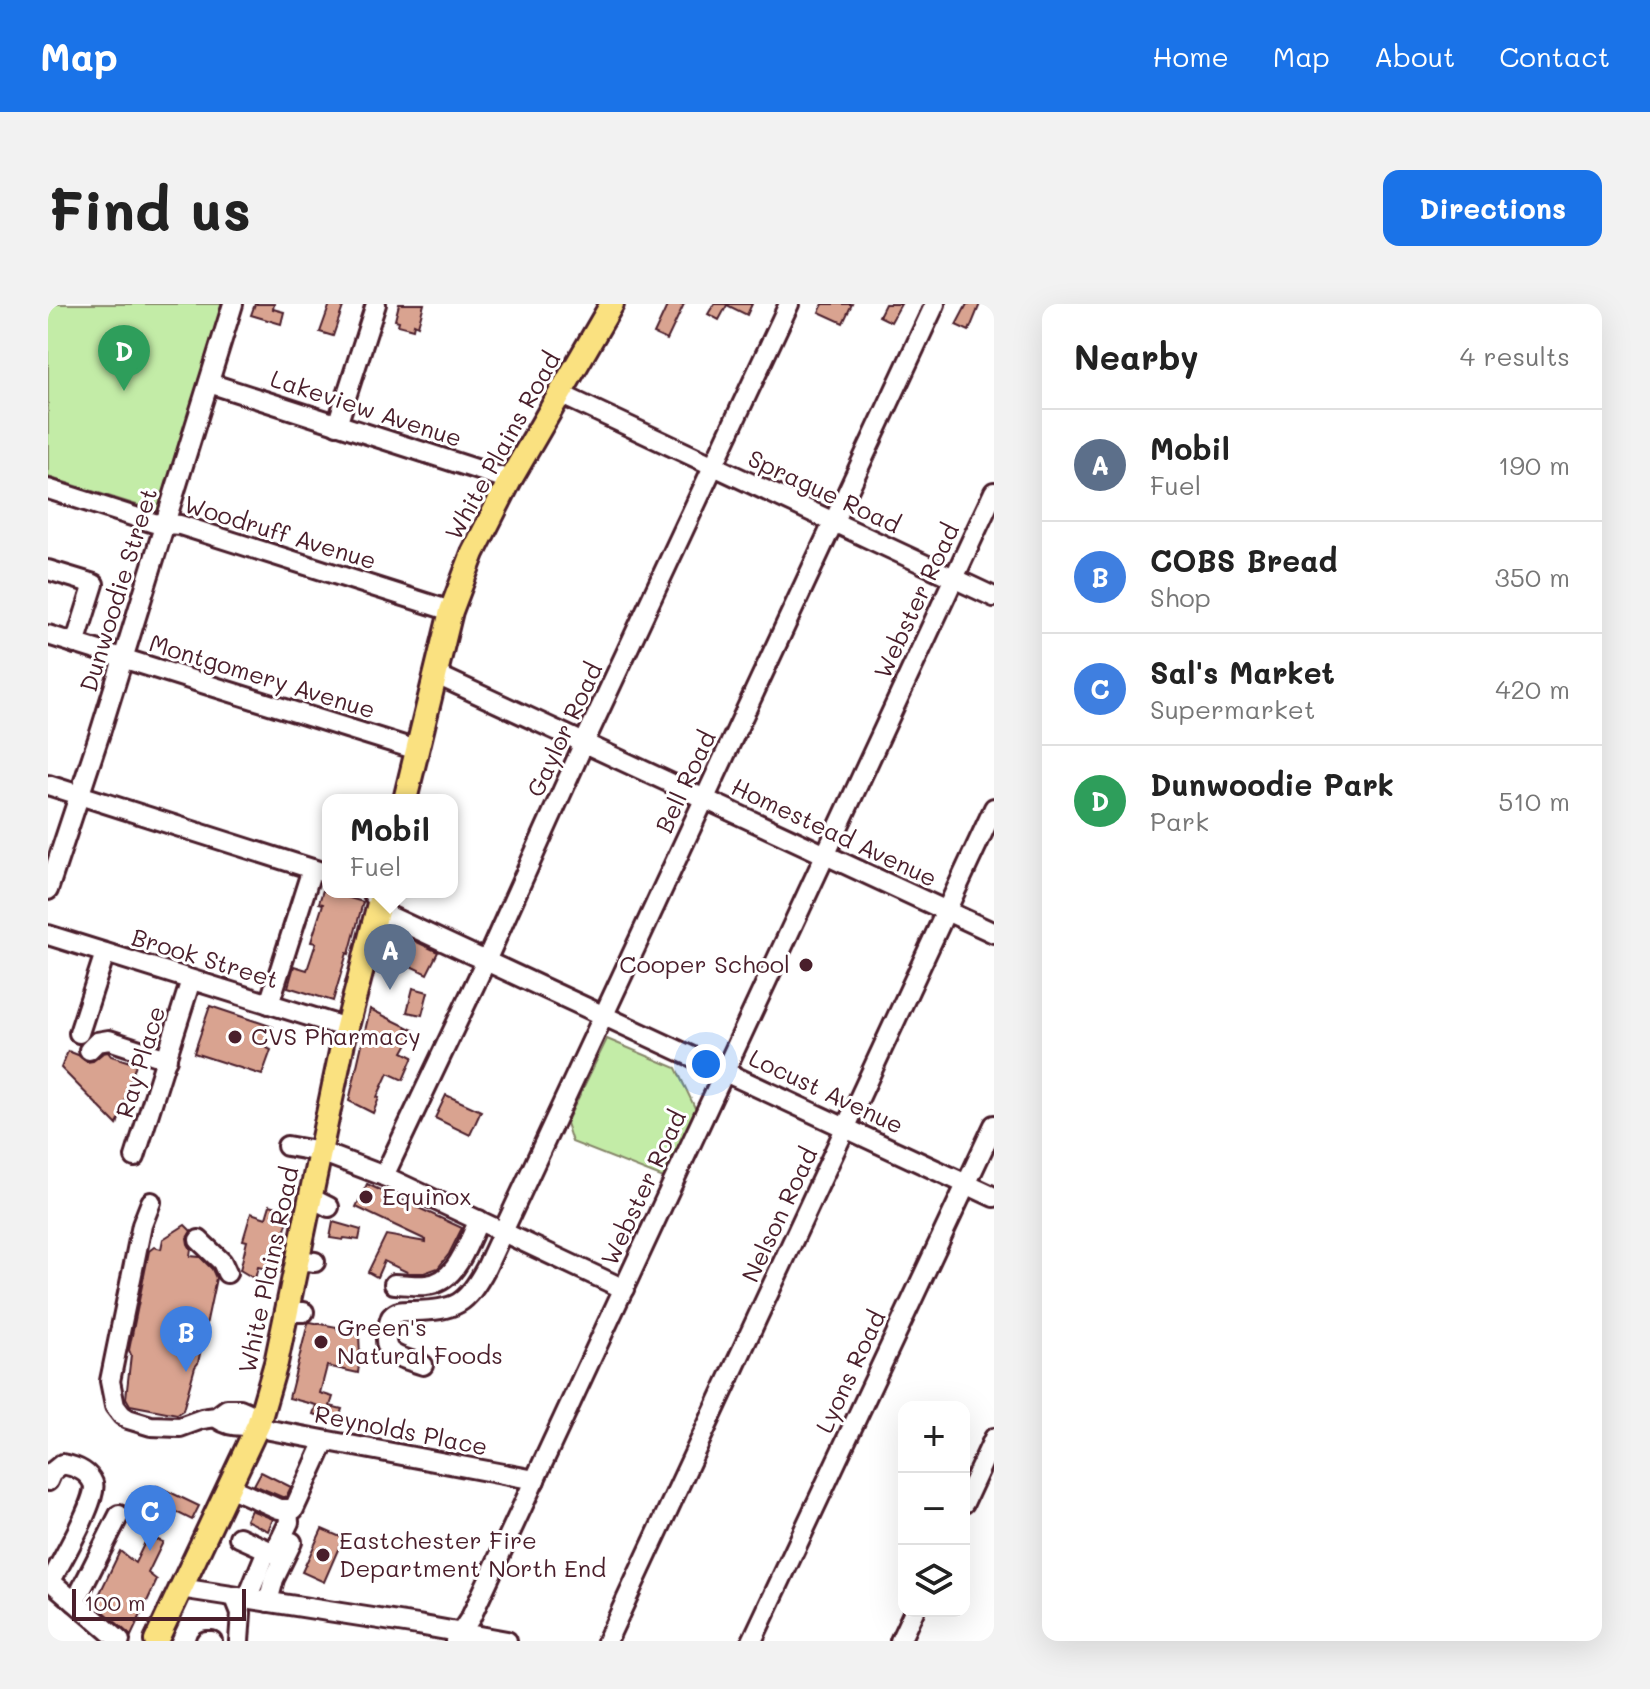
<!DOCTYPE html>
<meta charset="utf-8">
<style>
body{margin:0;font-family:Mali,sans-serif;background:#f2f2f2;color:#222}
.controls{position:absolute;right:24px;bottom:24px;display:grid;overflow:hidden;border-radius:16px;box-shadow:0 8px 32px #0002}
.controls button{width:72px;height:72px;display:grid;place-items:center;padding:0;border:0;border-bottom:2px solid #e0e0e0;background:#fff;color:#222;font:40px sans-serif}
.scale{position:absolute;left:24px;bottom:20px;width:174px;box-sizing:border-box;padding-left:8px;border:4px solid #4a1f2b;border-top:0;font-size:22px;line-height:28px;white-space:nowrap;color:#4a1f2b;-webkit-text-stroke:6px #fff;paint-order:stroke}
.you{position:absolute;left:658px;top:760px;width:28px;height:28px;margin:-20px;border:6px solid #fff;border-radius:50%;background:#1a73e8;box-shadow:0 0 0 12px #1a73e833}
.badge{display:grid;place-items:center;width:52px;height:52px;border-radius:50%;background:#1a73e8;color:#fff;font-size:26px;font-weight:700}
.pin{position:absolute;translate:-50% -66px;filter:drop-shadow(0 2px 4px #0008)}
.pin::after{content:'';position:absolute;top:42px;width:28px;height:24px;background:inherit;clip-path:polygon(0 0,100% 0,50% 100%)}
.popup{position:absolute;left:274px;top:490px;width:136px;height:104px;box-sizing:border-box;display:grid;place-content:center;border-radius:16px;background:#fff;filter:drop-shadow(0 2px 6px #0005);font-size:26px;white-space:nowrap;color:#767676}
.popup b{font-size:30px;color:#222}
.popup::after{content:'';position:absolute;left:50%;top:100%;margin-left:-16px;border:16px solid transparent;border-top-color:#fff}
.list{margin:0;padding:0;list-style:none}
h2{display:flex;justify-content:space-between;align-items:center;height:104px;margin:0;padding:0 32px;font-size:34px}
h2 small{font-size:26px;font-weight:400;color:#767676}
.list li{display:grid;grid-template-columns:52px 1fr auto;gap:24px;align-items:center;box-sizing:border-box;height:112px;padding:0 32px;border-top:2px solid #e0e0e0}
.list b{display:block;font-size:30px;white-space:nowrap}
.list p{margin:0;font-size:26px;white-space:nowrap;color:#767676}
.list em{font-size:26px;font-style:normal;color:#767676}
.icon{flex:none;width:44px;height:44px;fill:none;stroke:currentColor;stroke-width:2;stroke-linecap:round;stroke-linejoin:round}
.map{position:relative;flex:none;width:946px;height:1337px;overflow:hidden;border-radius:16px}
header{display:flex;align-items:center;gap:48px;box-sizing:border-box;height:112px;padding:0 40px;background:#1a73e8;color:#fff}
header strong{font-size:38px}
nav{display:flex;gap:44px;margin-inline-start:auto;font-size:28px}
.intro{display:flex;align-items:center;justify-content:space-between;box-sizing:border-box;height:192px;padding:0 48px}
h1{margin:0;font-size:56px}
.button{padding:20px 36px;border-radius:16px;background:#1a73e8;color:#fff;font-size:28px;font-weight:700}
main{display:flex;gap:48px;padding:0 48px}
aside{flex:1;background:#fff;border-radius:16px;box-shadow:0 8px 32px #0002}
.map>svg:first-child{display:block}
.green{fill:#c3eca7;stroke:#868669;stroke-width:2}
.building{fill:#d9a390;stroke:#4a1f2b;stroke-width:2}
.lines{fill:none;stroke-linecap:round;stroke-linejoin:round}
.minor-casing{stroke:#4a1f2b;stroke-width:24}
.major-casing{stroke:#4a1f2b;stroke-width:28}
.minor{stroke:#fff;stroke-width:18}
.major{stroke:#fae180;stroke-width:22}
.poi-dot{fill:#4a1f2b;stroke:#fff;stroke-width:3}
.labels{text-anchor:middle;stroke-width:6;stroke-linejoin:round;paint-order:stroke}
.street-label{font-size:24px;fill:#4a1f2b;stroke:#fff}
.poi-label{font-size:24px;fill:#4a1f2b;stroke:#fff;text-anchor:start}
</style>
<header>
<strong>Map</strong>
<nav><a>Home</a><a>Map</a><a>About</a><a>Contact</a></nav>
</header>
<div class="intro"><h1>Find us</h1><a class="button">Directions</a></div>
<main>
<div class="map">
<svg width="946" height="1337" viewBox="0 0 946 1337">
<rect width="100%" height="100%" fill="#fff"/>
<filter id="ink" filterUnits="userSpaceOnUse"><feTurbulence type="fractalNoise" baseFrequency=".0125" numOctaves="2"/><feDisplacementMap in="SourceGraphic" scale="16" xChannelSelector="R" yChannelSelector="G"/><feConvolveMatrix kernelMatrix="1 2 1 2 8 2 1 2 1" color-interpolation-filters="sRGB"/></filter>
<g filter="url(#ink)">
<!-- green -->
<g class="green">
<polygon points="0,0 179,0 116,205 111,208 0,173"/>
<polygon points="559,735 628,764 648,806 618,875 524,838 518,819"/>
</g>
<!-- building -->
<g class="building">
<polygon points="207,0 226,0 225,5 236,8 233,20 203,11"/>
<polygon points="282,0 296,0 285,32 272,28"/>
<polygon points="351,0 376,0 370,22 366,20 365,25 350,21 351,17 347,16"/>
<polygon points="620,0 636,0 619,36 606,30"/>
<polygon points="666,0 704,0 699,11 679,1 671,16 660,10"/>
<polygon points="775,0 804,0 795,19 771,8"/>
<polygon points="837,0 853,0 843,18 831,12"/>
<polygon points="919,0 932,0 921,27 908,21"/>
<polygon points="275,586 315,598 301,650 299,649 285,697 240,683 246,662 259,666 268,639 263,638 275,600 271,599"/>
<polygon points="346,627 390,648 379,670 335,649"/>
<polygon points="365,684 380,688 374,711 359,708"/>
<polygon points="162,702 225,723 219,744 223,746 214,771 146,749"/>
<polygon points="322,705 367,727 355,748 365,753 355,776 340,769 329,793 331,794 325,809 301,797"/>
<polygon points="20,747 30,751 39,758 45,757 55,749 60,748 63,752 88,760 69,821 13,764"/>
<polygon points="398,791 433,807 422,831 387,814"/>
<polygon points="319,880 414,924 401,950 390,964 376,969 361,969 336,957 329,973 320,968 338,931 378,938 378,936 308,903"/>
<polygon points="222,901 243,907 233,938 227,967 210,963 207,975 192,966 199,937 195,936 203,909 218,914"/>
<polygon points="285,918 313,926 311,936 296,934 295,936 282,934"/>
<polygon points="137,921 143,927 139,934 140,940 143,945 142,952 152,953 164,965 168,974 150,1059 147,1063 135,1106 129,1110 82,1101 78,1094 83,1051 81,1046 101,947 106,943 113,945 115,935"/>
<polygon points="262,1018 289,1023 289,1025 311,1030 312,1053 310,1069 279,1062 272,1089 285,1093 282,1102 294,1105 290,1117 265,1110 268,1101 241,1094 260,1019"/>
<polygon points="213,1168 243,1183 238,1193 234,1193 206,1181"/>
<polygon points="109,1182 151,1202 144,1216 102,1195"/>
<polygon points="203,1206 225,1215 220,1227 198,1216"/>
<polygon points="274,1225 295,1234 276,1278 254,1268"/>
<polygon points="100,1232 115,1238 100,1269 109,1276 83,1332 53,1305 51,1291 72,1247 87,1259"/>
</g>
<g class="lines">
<!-- minor casing -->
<g class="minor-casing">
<g id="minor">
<polyline points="161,79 462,176"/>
<polyline points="512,90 946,293"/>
<polyline points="289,121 328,0"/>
<polyline points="0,185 106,219 132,221 403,307"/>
<polyline points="0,266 46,280 27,340"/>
<polyline points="0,331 369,446"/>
<polyline points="387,370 946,629"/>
<polyline points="0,481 280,570"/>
<polyline points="0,586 52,429 185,0"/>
<polyline points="325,590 341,612 946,893"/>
<polyline points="0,631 299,724"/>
<polyline points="221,700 264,565"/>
<polyline points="31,729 57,649"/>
<polyline points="41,746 49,738 61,736 119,755"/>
<polyline points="239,842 273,848 336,872 576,985"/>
<polyline points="87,853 143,676"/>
<polyline points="336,872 438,657 536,439 741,0"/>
<polyline points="263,894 281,903"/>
<polyline points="103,898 94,921 62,1077 67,1102 74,1111 80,1115 103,1122 132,1123 154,1115 168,1113 179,1105 192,1105 199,1108 210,1121 222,1126 487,1176"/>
<polyline points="151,936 174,958 179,969"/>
<polyline points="250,956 267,958"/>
<path d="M346,980C357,980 368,982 378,981C409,979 419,940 431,916"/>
<polyline points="239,1008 256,1008"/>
<path d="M375,1061C343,1050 330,1051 343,1013C349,1006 357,1007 366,1007C408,1006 418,1001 438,964L887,0"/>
<path d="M168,1113C179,1124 196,1122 210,1121"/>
<path d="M0,1177L4,1168L14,1160C26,1162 40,1167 45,1179C51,1193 11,1261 3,1277"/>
<polyline points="181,1183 231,1205 246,1205 277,1137"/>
<polyline points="916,1199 946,1134"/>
<polyline points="191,1233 226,1249 241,1218 240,1205"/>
<polyline points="0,1275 72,1337"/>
<polyline points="132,1284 370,1321 459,1337"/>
<polyline points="187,1294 193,1309 191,1337"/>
<polyline points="199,1295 219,1246"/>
<polyline points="27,1298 71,1211"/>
<polyline points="220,1298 226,1275 244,1238"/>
<polyline points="158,1337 164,1337"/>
<polyline points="407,1337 423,1313 946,188"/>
<polyline points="559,1337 946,504"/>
<polyline points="704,1337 946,821"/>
<polyline points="852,1337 866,1307"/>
</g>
</g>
<!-- major casing -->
<g class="major-casing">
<g id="major">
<polyline points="357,496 403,307 425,249 462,176 564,0"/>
<polyline points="108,1337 210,1121 228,1059 295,738 334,588"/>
</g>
</g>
<!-- minor -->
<use href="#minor" class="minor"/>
<!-- major -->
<use href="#major" class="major"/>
</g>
</g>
<!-- markers -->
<g class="poi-dot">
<circle cx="758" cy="661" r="8"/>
<circle cx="187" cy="733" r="8"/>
<circle cx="318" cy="893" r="8"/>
<circle cx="273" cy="1038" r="8"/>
<circle cx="275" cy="1251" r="8"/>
</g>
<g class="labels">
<!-- street labels -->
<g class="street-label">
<text transform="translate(318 105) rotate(18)" y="8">Lakeview Avenue</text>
<text transform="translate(455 142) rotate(-61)" y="8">White Plains Road</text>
<text transform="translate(776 188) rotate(25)" y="8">Sprague Road</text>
<text transform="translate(232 229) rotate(17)" y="8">Woodruff Avenue</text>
<text transform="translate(71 286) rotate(-73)" y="8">Dunwoodie Street</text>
<text transform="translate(869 297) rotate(-65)" y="8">Webster Road</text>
<text transform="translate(214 373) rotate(17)" y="8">Montgomery Avenue</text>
<text transform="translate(517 426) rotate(-65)" y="8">Gaylor Road</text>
<text transform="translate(638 478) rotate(-65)" y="8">Bell Road</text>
<text transform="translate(786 529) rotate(25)" y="8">Homestead Avenue</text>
<text transform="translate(157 655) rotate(17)" y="8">Brook Street</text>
<text transform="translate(93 758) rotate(-73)" y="8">Ray Place</text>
<text transform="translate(778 788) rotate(25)" y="8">Locust Avenue</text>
<text transform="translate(596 884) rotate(-65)" y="8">Webster Road</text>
<text transform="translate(732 911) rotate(-65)" y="8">Nelson Road</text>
<text transform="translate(221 966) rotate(-78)" y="8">White Plains Road</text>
<text transform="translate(803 1068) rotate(-65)" y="8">Lyons Road</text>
<text transform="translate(353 1127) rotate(11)" y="8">Reynolds Place</text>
</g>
<!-- poi labels -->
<g class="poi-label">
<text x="742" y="669" text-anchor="end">Cooper School</text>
<text x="203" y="741">CVS Pharmacy</text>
<text x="334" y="901">Equinox</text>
<text x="289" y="1032">Green's<tspan x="289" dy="28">Natural Foods</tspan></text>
<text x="291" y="1245">Eastchester Fire<tspan x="291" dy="28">Department North End</tspan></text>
</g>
</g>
</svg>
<div class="controls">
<button>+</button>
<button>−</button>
<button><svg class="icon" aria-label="layers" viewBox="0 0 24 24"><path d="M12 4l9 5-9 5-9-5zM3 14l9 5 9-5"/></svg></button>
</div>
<div class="scale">100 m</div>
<div class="you"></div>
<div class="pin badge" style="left:342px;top:686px;background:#5c6f8a">A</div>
<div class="popup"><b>Mobil</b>Fuel</div>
<div class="pin badge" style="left:138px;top:1068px;background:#3f7fe0">B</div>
<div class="pin badge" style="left:102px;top:1247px;background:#3f7fe0">C</div>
<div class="pin badge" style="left:76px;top:87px;background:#2e9e5b">D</div>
</div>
<aside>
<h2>Nearby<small>4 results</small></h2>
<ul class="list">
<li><span class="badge" style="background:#5c6f8a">A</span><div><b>Mobil</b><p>Fuel</p></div><em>190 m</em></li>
<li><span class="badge" style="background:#3f7fe0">B</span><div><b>COBS Bread</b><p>Shop</p></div><em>350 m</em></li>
<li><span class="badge" style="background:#3f7fe0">C</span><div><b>Sal's Market</b><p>Supermarket</p></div><em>420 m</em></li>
<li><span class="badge" style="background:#2e9e5b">D</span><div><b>Dunwoodie Park</b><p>Park</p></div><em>510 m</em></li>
</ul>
</aside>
</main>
